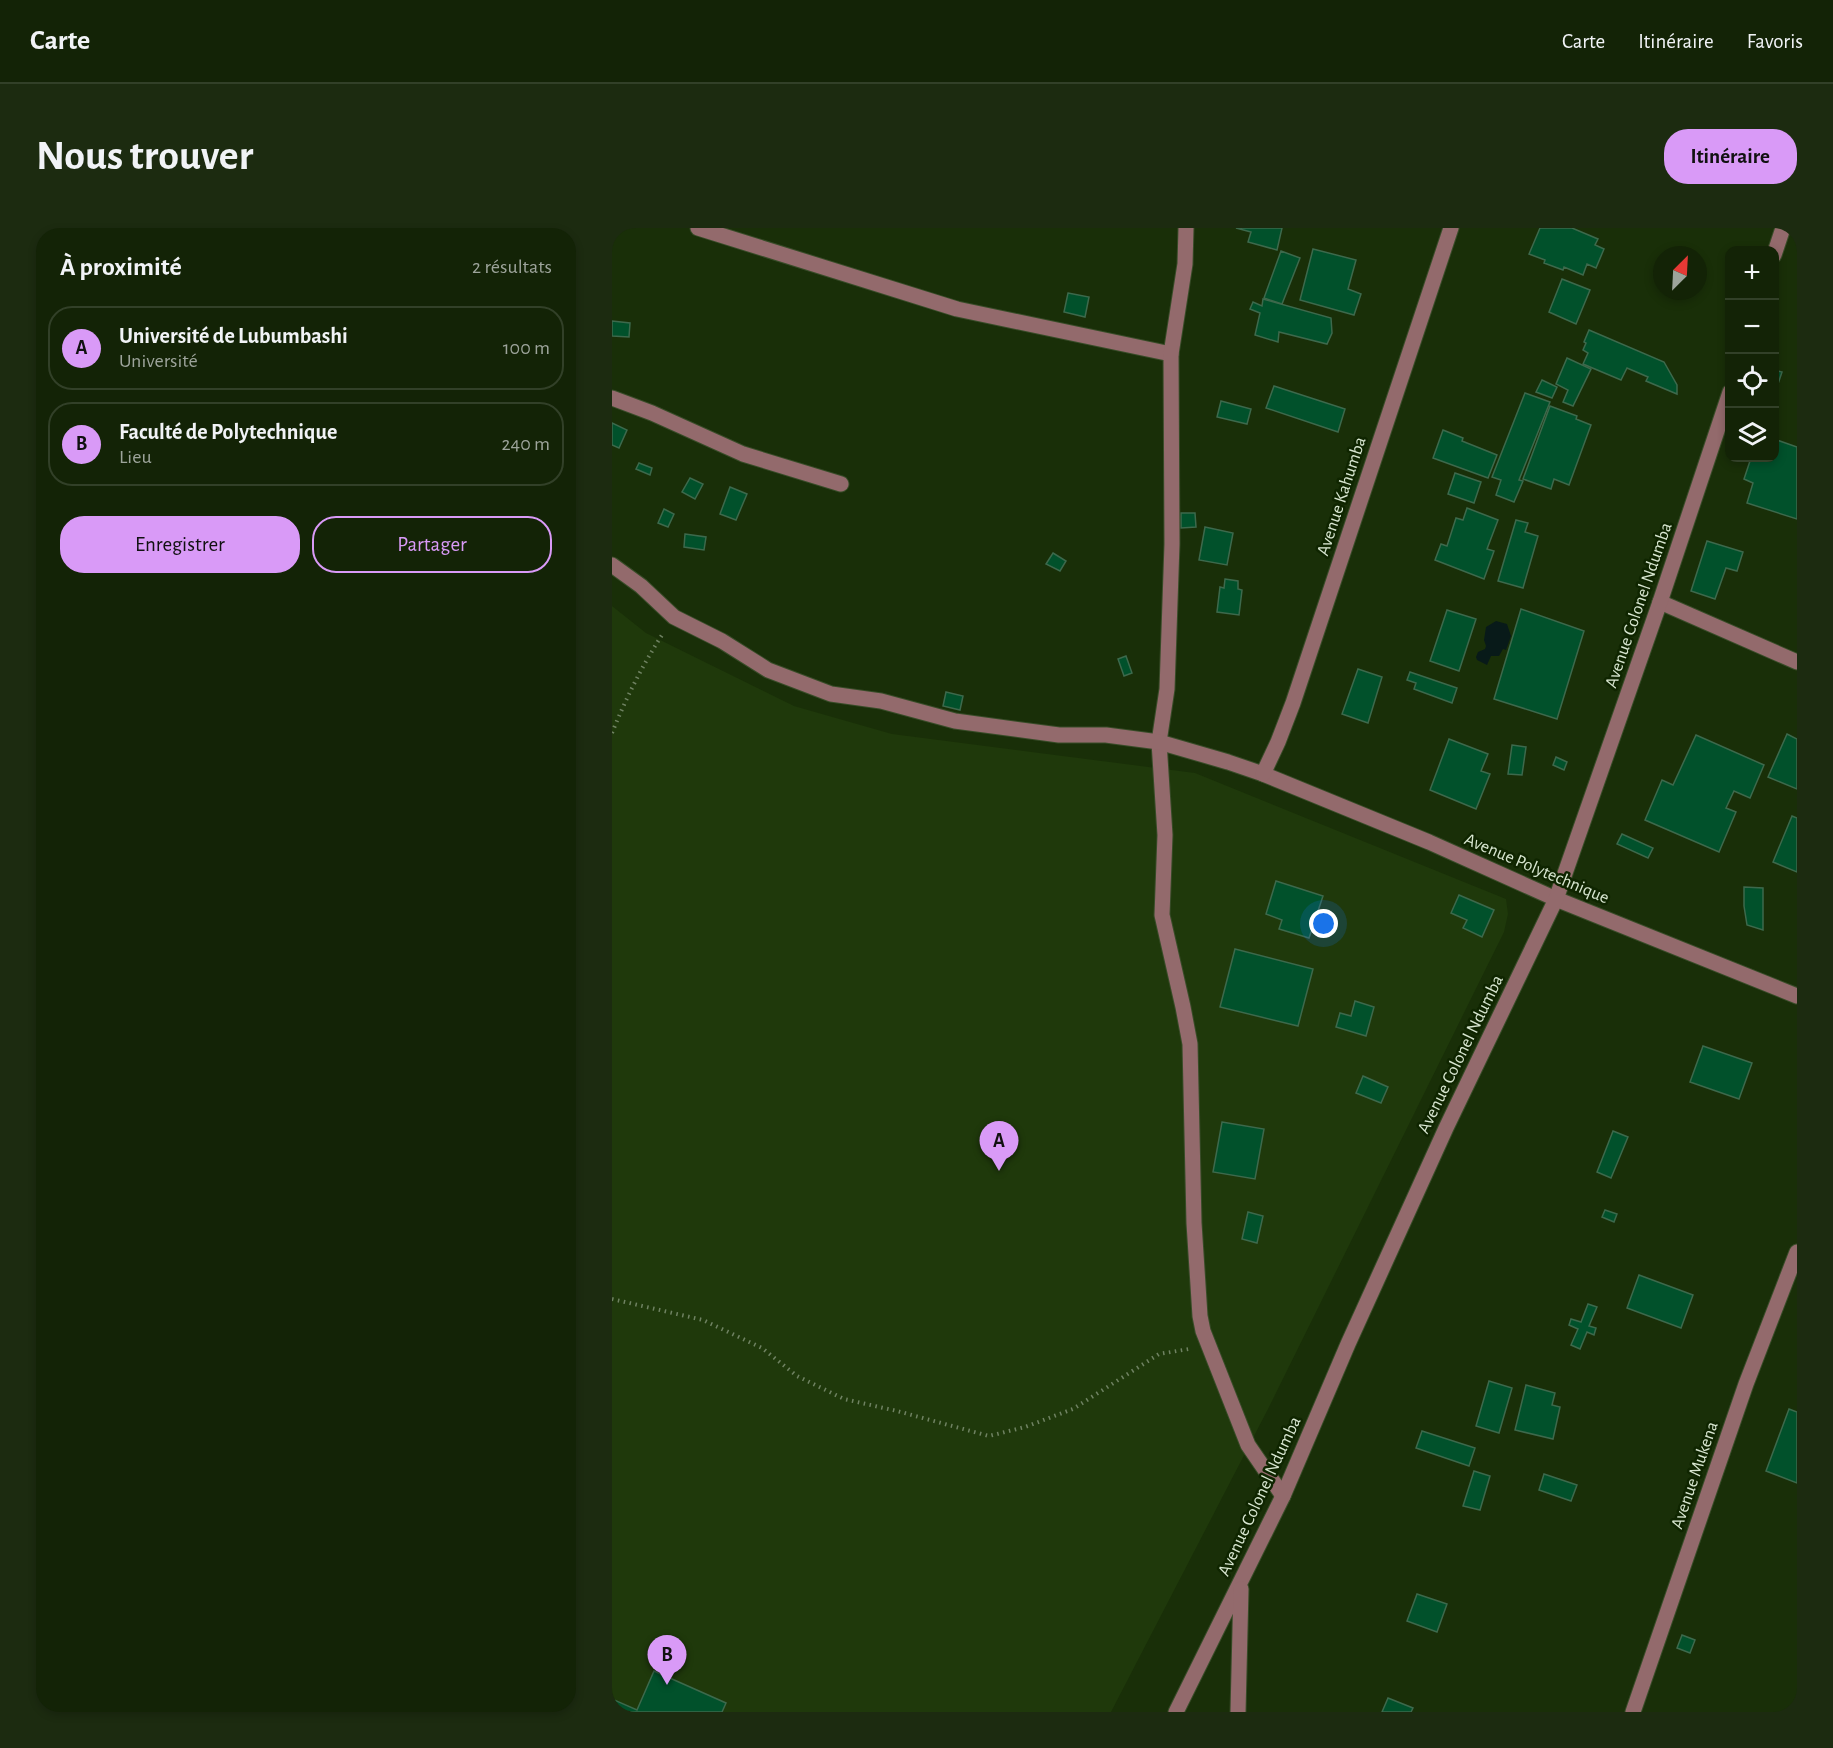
<!DOCTYPE html>
<html lang="fr">
<meta charset="utf-8">
<style>
body{margin:0;font-family:"Alegreya Sans",sans-serif;background:#1c2b10;color:#f1f3f6}
.controls{position:absolute;right:18px;top:18px;display:grid;overflow:hidden;border-radius:12px;box-shadow:0 3px 9px #0003}
.controls button{width:54px;height:54px;display:grid;place-items:center;padding:0;border:0;border-bottom:2px solid #324028;background:#132306;color:#f1f3f6;font:30px sans-serif}
.compass{position:absolute;left:1041px;top:18px;width:54px;height:54px;border-radius:50%;background:#132306;box-shadow:0 3px 9px #0003;rotate:24deg}
.you{position:absolute;left:712px;top:696px;width:21px;height:21px;margin:-15px;border:4px solid #fff;border-radius:50%;background:#1a73e8;box-shadow:0 0 0 9px #1a73e833}
.badge{display:grid;place-items:center;width:39px;height:39px;border-radius:50%;background:#d99af7;color:#111;font-size:20px;font-weight:700}
.pin{position:absolute;translate:-50% -50px;filter:drop-shadow(0 2px 3px #0008)}
.pin::after{content:'';position:absolute;top:32px;width:21px;height:18px;background:inherit;clip-path:polygon(0 0,100% 0,50% 100%)}
.list{margin:0;padding:0;list-style:none}
h2{display:flex;justify-content:space-between;align-items:center;height:78px;margin:0;padding:0 24px;font-size:26px}
h2 small{font-size:20px;font-weight:400;color:#9da49b}
.list li{display:grid;grid-template-columns:39px 1fr auto;gap:18px;align-items:center;box-sizing:border-box;height:84px;margin:0 12px 12px;padding:0 12px;border:2px solid #324028;border-radius:24px}
.list b{display:block;font-size:22px;white-space:nowrap}
.list p{margin:0;font-size:20px;white-space:nowrap;color:#9da49b}
.list em{font-size:20px;font-style:normal;color:#9da49b}
.actions{display:flex;gap:12px;padding:18px 24px}
.actions a{flex:1;padding:14px 0;border:2px solid #d99af7;border-radius:24px;text-align:center;font-size:21px;color:#d99af7}
.actions .main{background:#d99af7;color:#111}
.icon{flex:none;width:33px;height:33px;fill:none;stroke:currentColor;stroke-width:2;stroke-linecap:round;stroke-linejoin:round}
.map{position:relative;flex:none;width:1185px;height:1484px;overflow:hidden;border-radius:24px}
header{display:flex;align-items:center;gap:36px;box-sizing:border-box;height:84px;padding:0 30px;background:#132306;border-bottom:2px solid #324028}
header strong{font-size:28px}
nav{display:flex;gap:33px;margin-inline-start:auto;font-size:21px}
.intro{display:flex;align-items:center;justify-content:space-between;box-sizing:border-box;height:144px;padding:0 36px}
h1{margin:0;font-size:42px}
.button{padding:15px 27px;border-radius:24px;background:#d99af7;color:#111;font-size:21px;font-weight:700}
main{display:flex;gap:36px;padding:0 36px}
aside{flex:1;background:#132306;border-radius:24px;box-shadow:0 3px 9px #0003}
.map>svg:first-child{display:block}
.built{fill:#1f390b}
.water{fill:#081a19}
.building{fill:#01512b;stroke:#3d694c;stroke-width:1.5}
.lines{fill:none;stroke-linecap:round;stroke-linejoin:round}
.minor-casing{stroke:#384c28;stroke-width:17}
.path{stroke:#6f8262;stroke-width:4;stroke-dasharray:1.5 4.5;stroke-linecap:butt}
.minor{stroke:#936a6c;stroke-width:15}
.labels{text-anchor:middle;stroke-width:5;stroke-linejoin:round;paint-order:stroke}
.street-label{font-size:18px;fill:#d9e7d1;stroke:#0f2500}
</style>
<header>
<strong>Carte</strong>
<nav><a>Carte</a><a>Itinéraire</a><a>Favoris</a></nav>
</header>
<div class="intro"><h1>Nous trouver</h1><a class="button">Itinéraire</a></div>
<main>
<aside>
<h2>À proximité<small>2 résultats</small></h2>
<ul class="list">
<li><span class="badge">A</span><div><b>Université de Lubumbashi</b><p>Université</p></div><em>100 m</em></li>
<li><span class="badge">B</span><div><b>Faculté de Polytechnique</b><p>Lieu</p></div><em>240 m</em></li>
</ul>
<div class="actions"><a class="main">Enregistrer</a><a>Partager</a></div>
</aside>
<div class="map">
<svg width="1185" height="1484" viewBox="0 0 1185 1484">
<rect width="100%" height="100%" fill="#192f08"/>
<!-- built -->
<polygon class="built" points="0,378 34,405 182,478 280,506 583,545 894,671 896,686 892,704 656,1181 499,1484 0,1484"/>
<!-- water -->
<polygon class="water" points="884,393 895,396 899,408 894,422 891,421 887,428 879,428 875,437 865,432 864,429 866,424 873,421 874,418 872,412 874,399"/>
<!-- building -->
<g class="building">
<polygon points="624,0 670,0 665,22 636,14 639,4"/>
<polygon points="928,0 960,0 986,11 983,17 992,21 984,40 975,36 971,47 952,39 951,42 932,35 933,32 917,26"/>
<polygon points="701,21 744,32 736,61 749,66 742,87 688,72"/>
<polygon points="669,23 688,30 670,76 652,70"/>
<polygon points="950,51 978,62 964,96 937,84"/>
<polygon points="456,65 477,69 473,89 452,84"/>
<polygon points="651,71 719,90 720,105 715,116 667,104 666,114 643,107 648,85 638,81 641,74 650,78"/>
<polygon points="0,93 18,95 17,109 0,108"/>
<polygon points="977,102 1052,134 1065,157 1065,166 1034,153 1036,149 1015,140 1009,152 971,136 976,125 971,122 974,115 972,114"/>
<polygon points="955,130 979,141 961,178 951,174 956,162 944,156"/>
<polygon points="1162,142 1170,144 1162,168"/>
<polygon points="930,152 945,159 940,170 924,164"/>
<polygon points="662,158 733,181 726,204 654,180"/>
<polygon points="913,165 938,174 907,252 911,253 902,274 884,267 889,252 880,249"/>
<polygon points="609,173 639,181 635,196 605,189"/>
<polygon points="938,178 965,188 964,191 979,197 957,257 942,251 939,261 911,251"/>
<polygon points="0,195 15,202 7,220 0,217"/>
<polygon points="831,202 851,210 850,213 885,227 876,250 821,230"/>
<polygon points="1162,211 1185,219 1185,291 1135,275 1141,255 1132,251 1139,230 1149,233 1150,230 1162,230"/>
<polygon points="27,235 40,240 38,247 24,241"/>
<polygon points="843,245 869,254 862,275 836,266"/>
<polygon points="78,250 91,256 83,271 70,264"/>
<polygon points="118,259 135,266 124,292 108,286"/>
<polygon points="855,280 886,292 875,321 882,323 872,351 823,332 829,316 835,318 844,290 851,292"/>
<polygon points="52,281 62,286 56,299 46,295"/>
<polygon points="569,285 583,285 584,299 569,300"/>
<polygon points="904,292 916,295 913,304 926,308 911,360 886,353"/>
<polygon points="593,299 621,305 615,337 587,332"/>
<polygon points="73,306 94,309 92,322 72,319"/>
<polygon points="1095,313 1131,324 1125,343 1114,340 1103,371 1079,363"/>
<polygon points="441,325 454,333 448,343 434,336"/>
<polygon points="613,351 626,353 626,361 630,362 627,387 605,384 608,359 612,360"/>
<polygon points="909,381 972,403 945,491 882,471"/>
<polygon points="835,382 864,391 847,443 818,433"/>
<polygon points="514,428 520,445 512,448 506,431"/>
<polygon points="746,441 770,449 756,495 730,486"/>
<polygon points="798,444 845,460 840,475 802,461 804,455 795,452"/>
<polygon points="334,464 351,468 348,482 331,478"/>
<polygon points="1175,506 1185,511 1185,561 1156,549"/>
<polygon points="1084,507 1152,537 1138,570 1122,563 1114,580 1124,584 1107,624 1033,592 1050,552 1061,557"/>
<polygon points="837,511 876,526 869,543 878,546 864,581 818,562"/>
<polygon points="900,517 914,519 910,547 896,546"/>
<polygon points="944,529 955,534 952,542 941,537"/>
<polygon points="1180,588 1185,590 1185,644 1161,634"/>
<polygon points="1010,606 1041,620 1036,630 1005,616"/>
<polygon points="664,653 711,668 697,710 667,701 670,692 654,686"/>
<polygon points="1132,659 1151,660 1151,702 1135,697 1132,678"/>
<polygon points="847,667 882,682 870,709 851,700 855,692 839,685"/>
<polygon points="623,721 701,741 686,798 608,779"/>
<polygon points="743,773 762,779 754,808 724,799 728,785 739,788"/>
<polygon points="1091,818 1140,835 1127,871 1078,854"/>
<polygon points="751,848 776,859 769,875 744,865"/>
<polygon points="610,894 652,901 643,951 601,944"/>
<polygon points="1001,903 1016,909 999,950 985,944"/>
<polygon points="993,982 1005,986 1002,994 990,989"/>
<polygon points="636,984 651,988 645,1015 630,1011"/>
<polygon points="1027,1047 1081,1067 1069,1100 1015,1080"/>
<polygon points="976,1076 985,1079 977,1098 984,1100 982,1107 975,1104 968,1121 959,1117 966,1101 957,1097 959,1091 969,1094"/>
<polygon points="877,1153 900,1160 887,1205 864,1198"/>
<polygon points="914,1157 943,1165 940,1177 948,1179 941,1211 903,1202"/>
<polygon points="1177,1181 1185,1184 1185,1255 1154,1243"/>
<polygon points="810,1203 863,1220 857,1238 804,1220"/>
<polygon points="862,1243 878,1248 868,1282 851,1278"/>
<polygon points="932,1246 965,1257 959,1273 927,1262"/>
<polygon points="805,1366 835,1376 825,1404 795,1393"/>
<polygon points="1070,1407 1083,1412 1078,1425 1065,1420"/>
<polygon points="42,1443 114,1475 110,1484 0,1484 0,1471 25,1482"/>
<polygon points="776,1470 801,1480 799,1484 770,1484"/>
</g>
<g class="lines">
<!-- minor casing -->
<g class="minor-casing">
<g id="minor">
<polyline points="86,0 345,81 559,126"/>
<polyline points="574,0 573,36 559,126 560,316 555,461 547,514 553,607 550,687 571,779 578,816 582,995 588,1088 591,1103 636,1217 671,1268"/>
<polyline points="1162,27 1171,0"/>
<polyline points="0,170 40,185 131,226 229,256"/>
<polyline points="0,337 29,358 62,389 110,413 156,442 219,466 269,473 343,493 447,507 494,507 547,514 616,534 651,546 817,614 944,671 1185,768"/>
<polyline points="1048,374 1185,434"/>
<polyline points="651,546 666,514 681,475 839,0"/>
<polyline points="564,1484 671,1268 736,1116 834,900 944,671 1048,374 1118,164"/>
<polyline points="626,1484 629,1361"/>
<polyline points="1021,1484 1134,1156 1185,1024"/>
</g>
</g>
<!-- path -->
<g class="path">
<path d="M0,505C14,470 30,438 50,407"/>
<polyline points="0,1071 91,1092 150,1120 185,1148 232,1171 285,1183 377,1208 413,1199 461,1181 547,1126 577,1121"/>
</g>
<!-- minor -->
<use href="#minor" class="minor"/>
</g>
<g class="labels">
<!-- street labels -->
<g class="street-label">
<text transform="translate(729 268) rotate(-72)" y="6">Avenue Kahumba</text>
<text transform="translate(1026 377) rotate(-71)" y="6">Avenue Colonel Ndumba</text>
<text transform="translate(925 640) rotate(23)" y="6">Avenue Polytechnique</text>
<text transform="translate(848 826) rotate(-64)" y="6">Avenue Colonel Ndumba</text>
<text transform="translate(1082 1247) rotate(-71)" y="6">Avenue Mukena</text>
<text transform="translate(647 1268) rotate(-65)" y="6">Avenue Colonel Ndumba</text>
</g>
</g>
</svg>
<div class="controls">
<button>+</button>
<button>−</button>
<button><svg class="icon" aria-label="locate" viewBox="0 0 24 24"><circle cx="12" cy="12" r="6"/><path d="M12 2v4M12 18v4M2 12h4M18 12h4"/></svg></button>
<button><svg class="icon" aria-label="layers" viewBox="0 0 24 24"><path d="M12 4l9 5-9 5-9-5zM3 14l9 5 9-5"/></svg></button>
</div>
<svg class="compass" viewBox="-18 -18 36 36"><path d="M0-13l5 13h-10z" fill="#e53935"/><path d="M0 13l5-13h-10z" fill="#9da49b"/></svg>
<div class="you"></div>
<div class="pin badge" style="left:387px;top:943px">A</div>
<div class="pin badge" style="left:55px;top:1457px">B</div>
</div>
</main>
